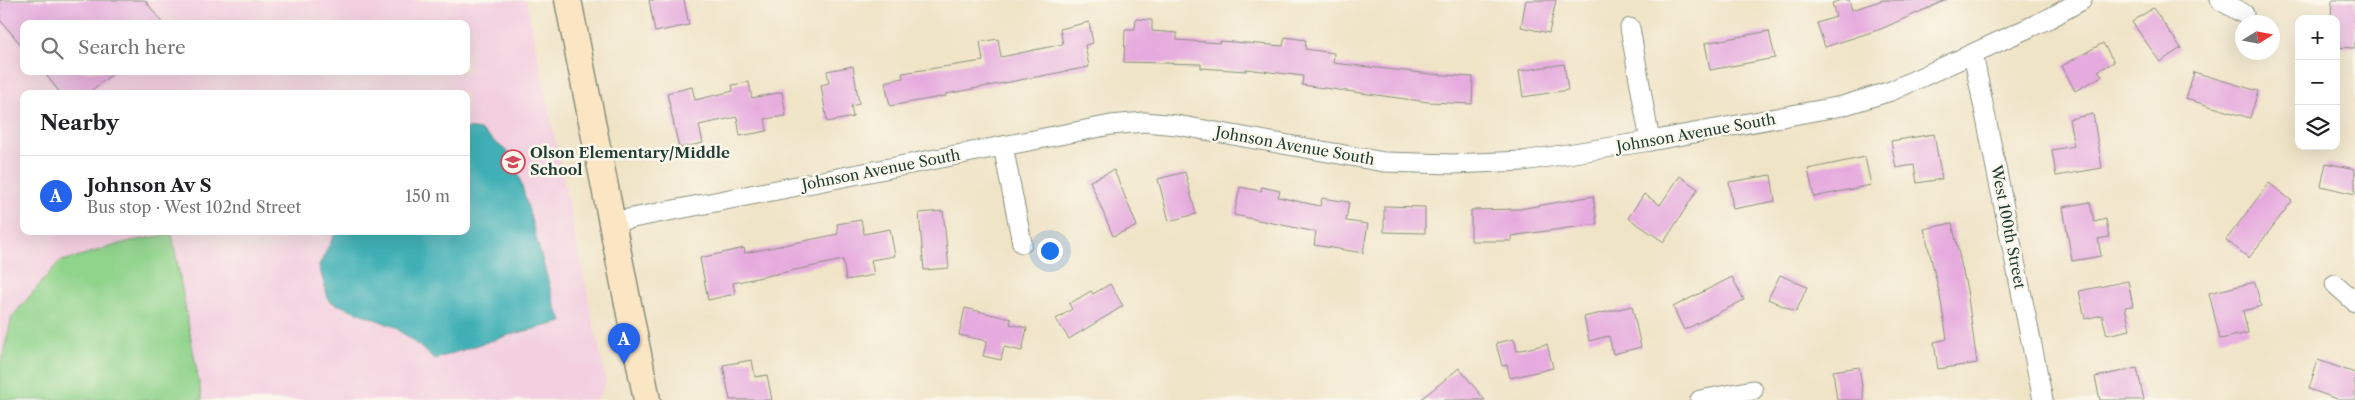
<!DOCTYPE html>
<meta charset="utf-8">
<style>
body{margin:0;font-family:"Libre Caslon Text",serif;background:#f2f2f2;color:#202124}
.controls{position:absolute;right:15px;top:15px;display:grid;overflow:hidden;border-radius:10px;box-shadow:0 5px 20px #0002}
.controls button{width:45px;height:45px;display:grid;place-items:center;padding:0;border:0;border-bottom:1px solid #e0e0e0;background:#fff;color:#202124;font:25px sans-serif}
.compass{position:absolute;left:2235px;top:15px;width:45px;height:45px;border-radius:50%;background:#fff;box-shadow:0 5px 20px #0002;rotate:79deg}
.you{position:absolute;left:1049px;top:250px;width:18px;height:18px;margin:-12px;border:4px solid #fff;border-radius:50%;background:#1a73e8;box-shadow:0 0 0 8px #1a73e833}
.badge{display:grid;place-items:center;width:32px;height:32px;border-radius:50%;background:#2563eb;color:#fff;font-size:16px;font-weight:700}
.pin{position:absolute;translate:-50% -41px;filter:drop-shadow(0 1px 2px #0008)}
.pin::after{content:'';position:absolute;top:26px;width:18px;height:15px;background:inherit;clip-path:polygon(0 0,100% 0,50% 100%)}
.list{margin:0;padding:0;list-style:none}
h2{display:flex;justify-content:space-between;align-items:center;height:65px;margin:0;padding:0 20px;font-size:21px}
h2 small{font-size:16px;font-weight:400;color:#757577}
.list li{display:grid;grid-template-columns:32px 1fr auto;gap:15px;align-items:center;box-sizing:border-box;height:80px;padding:0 20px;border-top:1px solid #e0e0e0}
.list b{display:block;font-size:19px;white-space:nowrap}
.list p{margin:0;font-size:16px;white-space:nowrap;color:#757577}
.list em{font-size:16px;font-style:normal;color:#757577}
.icon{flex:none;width:28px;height:28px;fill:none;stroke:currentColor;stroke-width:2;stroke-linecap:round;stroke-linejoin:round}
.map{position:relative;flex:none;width:2355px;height:400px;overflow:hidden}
.search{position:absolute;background:#fff;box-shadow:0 5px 20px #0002;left:20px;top:20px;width:450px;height:55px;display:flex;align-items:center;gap:12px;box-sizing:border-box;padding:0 18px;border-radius:10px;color:#757577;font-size:19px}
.panel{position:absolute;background:#fff;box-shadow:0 5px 20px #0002;left:20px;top:90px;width:450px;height:145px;border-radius:10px}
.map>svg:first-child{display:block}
.built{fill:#f3cfe0;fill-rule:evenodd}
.green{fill:#90d38b;stroke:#588860}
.water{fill:#3fb0b6;stroke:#2f7675}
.building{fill:#e6abde}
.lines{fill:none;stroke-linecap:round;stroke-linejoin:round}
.street-casing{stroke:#88907e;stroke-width:21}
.secondary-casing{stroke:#88907e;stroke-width:29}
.street{stroke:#fff;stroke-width:19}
.secondary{stroke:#fbe6c4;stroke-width:26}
.labels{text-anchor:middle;stroke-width:5;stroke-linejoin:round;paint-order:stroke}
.street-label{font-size:15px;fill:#1f3d34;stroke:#fbf7ec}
.poi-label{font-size:15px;font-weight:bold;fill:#1f3d34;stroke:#fbf7ec;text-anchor:start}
</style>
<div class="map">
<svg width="2355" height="400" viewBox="0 0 2355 400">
<rect width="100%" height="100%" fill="#fbf7ec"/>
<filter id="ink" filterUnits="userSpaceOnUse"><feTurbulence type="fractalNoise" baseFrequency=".02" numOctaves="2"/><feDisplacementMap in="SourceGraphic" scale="10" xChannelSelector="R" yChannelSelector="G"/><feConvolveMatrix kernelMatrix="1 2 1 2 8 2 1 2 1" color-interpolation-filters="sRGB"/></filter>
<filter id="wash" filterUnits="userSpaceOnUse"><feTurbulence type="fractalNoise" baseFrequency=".0096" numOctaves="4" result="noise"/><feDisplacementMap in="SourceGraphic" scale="20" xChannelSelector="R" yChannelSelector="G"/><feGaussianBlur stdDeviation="1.12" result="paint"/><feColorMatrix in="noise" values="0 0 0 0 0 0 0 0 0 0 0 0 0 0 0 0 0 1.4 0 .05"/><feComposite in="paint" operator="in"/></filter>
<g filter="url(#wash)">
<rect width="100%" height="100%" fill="#f0e4c7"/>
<!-- built -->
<path class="built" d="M0,0H526L606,382L597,400H0ZM24,24H466V71H24ZM24,94H466V231H24Z"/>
<!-- green -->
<polygon class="green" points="172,234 202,400 0,400 0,367 12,317 59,262 131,241"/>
<!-- water -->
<polygon class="water" points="466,128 480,130 514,157 555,306 563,322 509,335 435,359 395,327 329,301 319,266 336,231 466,231"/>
<g id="blocks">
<!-- building -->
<g class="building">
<polygon points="0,0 145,0 163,24 24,24 24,48 0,20"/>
<polygon points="649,0 684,0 689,25 655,32"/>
<polygon points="1526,0 1556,0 1549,33 1521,27"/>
<polygon points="1842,0 1849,0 1852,10 1883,0 1946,0 1881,29 1825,47 1817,23 1836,17 1832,3"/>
<polygon points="2332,0 2355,0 2355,48 2336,47 2336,19 2331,19"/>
<polygon points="2153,8 2181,48 2160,62 2132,22"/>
<polygon points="1136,19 1152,20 1152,31 1177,33 1177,40 1220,43 1220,41 1283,46 1285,37 1306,40 1305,49 1334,53 1333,63 1431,74 1473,77 1472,104 1428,102 1302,85 1303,76 1246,69 1246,71 1201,68 1201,64 1124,62 1125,29 1135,29"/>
<polygon points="1089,22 1093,43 1085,45 1089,67 946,94 946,96 890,106 885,82 903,78 902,73 983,61 980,42 998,39 1001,57 1063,44 1060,29"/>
<polygon points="1769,31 1775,58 1710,70 1705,43"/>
<polygon points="2103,43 2114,62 2098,71 2102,76 2075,91 2062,66"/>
<polygon points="1564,64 1568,90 1523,97 1519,71"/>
<polygon points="853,66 859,104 851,106 853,117 827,122 821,85 829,83 827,71"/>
<polygon points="43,71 116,71 87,94 61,94"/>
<polygon points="2194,72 2258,91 2250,118 2186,99"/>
<polygon points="749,82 752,98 782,92 786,116 765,119 767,131 740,136 737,117 699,125 703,143 679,148 667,93 692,87 695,100 733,91 732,85"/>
<polygon points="2093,114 2102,168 2056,176 2052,150 2074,146 2069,119"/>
<polygon points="1934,134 1942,179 1917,183 1914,165 1896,168 1891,141"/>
<polygon points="1865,157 1871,185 1814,197 1808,169"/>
<polygon points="2326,163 2355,169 2355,194 2321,186"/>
<polygon points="1114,170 1137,226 1113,236 1090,181"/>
<polygon points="1185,172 1196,214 1169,221 1158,179"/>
<polygon points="1771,175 1775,201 1733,209 1729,182"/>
<polygon points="1680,176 1698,189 1664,242 1628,218 1644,194 1660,205"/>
<polygon points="2269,183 2292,201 2249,258 2226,240"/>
<polygon points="1240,187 1261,191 1262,187 1280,191 1278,197 1320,206 1322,198 1349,202 1346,221 1368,224 1363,253 1314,245 1316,232 1234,215"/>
<polygon points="1593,196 1597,224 1511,236 1511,241 1471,241 1471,210 1520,209"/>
<polygon points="2090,202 2094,222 2106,219 2109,237 2098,239 2101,256 2072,261 2063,207"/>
<polygon points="1384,206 1425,207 1425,233 1384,232"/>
<polygon points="943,211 949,268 924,270 919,213"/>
<polygon points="861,220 864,234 890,229 895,256 871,260 874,275 846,280 843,260 733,283 735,294 708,300 700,258 744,248 745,253 838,234 837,224"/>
<polygon points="1952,223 1967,290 1977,363 1938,369 1934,342 1947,339 1940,296 1924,229"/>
<polygon points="1780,275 1807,287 1796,312 1768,299"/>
<polygon points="1732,277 1744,300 1684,330 1673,307"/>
<polygon points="2128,281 2133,306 2125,307 2130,330 2107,335 2102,315 2085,319 2079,291"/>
<polygon points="2255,282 2261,306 2243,311 2248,333 2220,339 2209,293"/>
<polygon points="1110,284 1123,306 1069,339 1056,319 1072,309 1069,304 1091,291 1093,294"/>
<polygon points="1632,306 1641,347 1613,354 1609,336 1589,341 1584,317"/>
<polygon points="965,308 1011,319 1010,324 1027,328 1022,351 1004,347 1001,360 983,356 987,341 959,335"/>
<polygon points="1514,339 1517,351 1547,344 1553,368 1510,378 1507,365 1502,366 1496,343"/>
<polygon points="752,360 755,377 767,375 772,400 730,400 723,365"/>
<polygon points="2318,360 2355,373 2355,400 2340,400 2309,389"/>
<polygon points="1859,367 1864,400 1837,400 1833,371"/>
<polygon points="1459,368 1485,400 1420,400"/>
<polygon points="2137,368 2144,400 2100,400 2095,377"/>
</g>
</g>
</g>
<g filter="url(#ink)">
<use href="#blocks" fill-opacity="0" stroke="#88907e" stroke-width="1"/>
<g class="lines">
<!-- street casing -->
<g class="street-casing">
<g id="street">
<polyline points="2220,0 2244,14"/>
<polyline points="1630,28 1650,141"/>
<polyline points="1973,54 2043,400"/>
<polyline points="1003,146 1022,243"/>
<polyline points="612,222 1111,125 1144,122 1177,125 1384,162 1453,164 1523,161 1650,141 1842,106 1891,91 2050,18 2082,0"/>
<polyline points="2335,284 2355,302"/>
<polyline points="1700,400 1753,390"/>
</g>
</g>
<!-- secondary casing -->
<g class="secondary-casing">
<polyline id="secondary" points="568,0 647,400"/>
</g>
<!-- street -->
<use href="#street" class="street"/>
<!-- secondary -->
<use href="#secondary" class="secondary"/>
</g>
</g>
<!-- icons -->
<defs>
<g id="school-ring" transform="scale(1.25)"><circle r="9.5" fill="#fbf7ec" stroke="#d1495b" stroke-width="1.5"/><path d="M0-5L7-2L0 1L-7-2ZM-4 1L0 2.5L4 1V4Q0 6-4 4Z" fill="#d1495b"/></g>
</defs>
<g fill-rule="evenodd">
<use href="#school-ring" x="513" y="162"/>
</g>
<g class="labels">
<!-- street labels -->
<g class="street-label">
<text transform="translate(1696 133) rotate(-10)" y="5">Johnson Avenue South</text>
<text transform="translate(1295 146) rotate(10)" y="5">Johnson Avenue South</text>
<text transform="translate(881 170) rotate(-11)" y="5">Johnson Avenue South</text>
<text transform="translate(2008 227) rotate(79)" y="5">West 100th Street</text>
</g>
<!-- poi labels -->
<g class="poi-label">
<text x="530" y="158">Olson Elementary/Middle<tspan x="530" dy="17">School</tspan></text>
</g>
</g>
</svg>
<div class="controls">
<button>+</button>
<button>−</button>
<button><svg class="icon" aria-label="layers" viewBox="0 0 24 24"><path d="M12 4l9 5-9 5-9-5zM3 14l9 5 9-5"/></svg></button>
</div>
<svg class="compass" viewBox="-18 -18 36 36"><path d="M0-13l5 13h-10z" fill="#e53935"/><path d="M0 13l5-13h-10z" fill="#757577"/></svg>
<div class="you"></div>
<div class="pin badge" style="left:624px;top:364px">A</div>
<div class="search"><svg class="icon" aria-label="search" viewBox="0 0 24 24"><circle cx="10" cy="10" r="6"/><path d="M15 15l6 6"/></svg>Search here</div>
<section class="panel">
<h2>Nearby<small></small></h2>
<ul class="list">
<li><span class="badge">A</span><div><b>Johnson Av S</b><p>Bus stop · West 102nd Street</p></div><em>150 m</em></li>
</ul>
</section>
</div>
